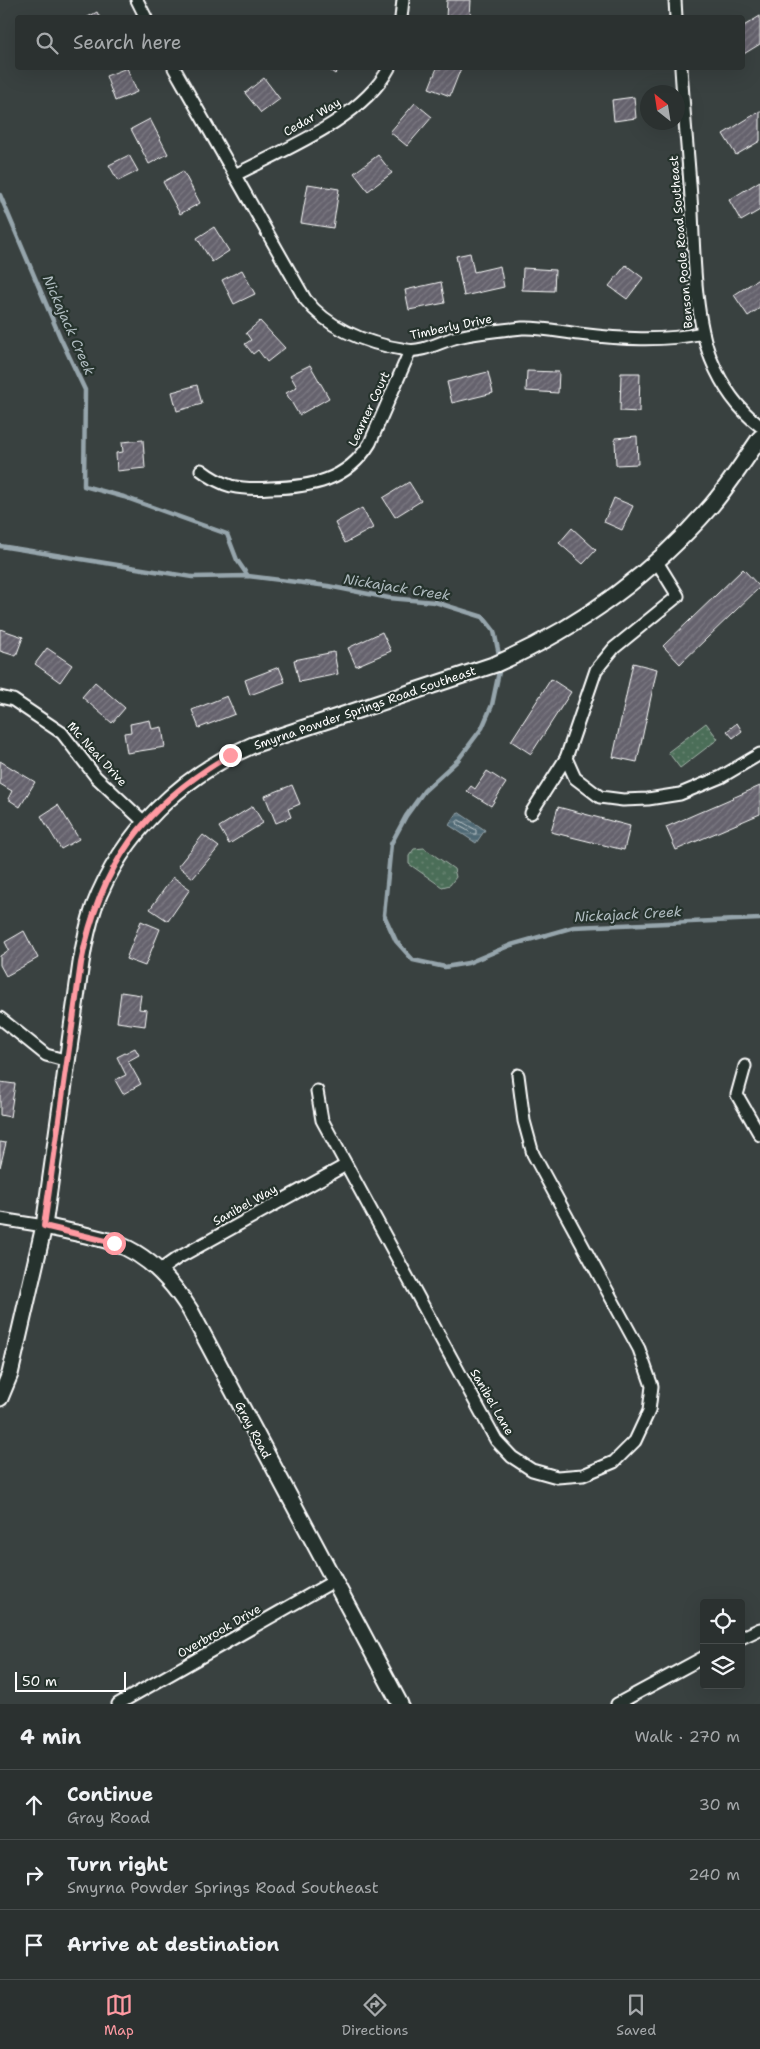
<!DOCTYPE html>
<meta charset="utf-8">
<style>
body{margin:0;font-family:"Shantell Sans",sans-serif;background:#333938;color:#f1f3f6}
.controls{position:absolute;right:15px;bottom:15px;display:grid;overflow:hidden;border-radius:5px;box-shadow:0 5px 20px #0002}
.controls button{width:45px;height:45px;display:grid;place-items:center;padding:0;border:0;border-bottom:1px solid #474c4c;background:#2b3130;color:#f1f3f6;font:25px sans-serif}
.compass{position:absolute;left:640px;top:85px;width:45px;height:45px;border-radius:50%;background:#2b3130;box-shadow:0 5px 20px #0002;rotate:330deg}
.scale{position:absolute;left:15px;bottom:12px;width:111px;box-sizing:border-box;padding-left:5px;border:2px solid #fff;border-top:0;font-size:14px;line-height:18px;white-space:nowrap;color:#fff;-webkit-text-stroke:4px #26332d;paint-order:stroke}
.stop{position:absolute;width:15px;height:15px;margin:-11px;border:4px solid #ff9aa2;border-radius:50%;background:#fff}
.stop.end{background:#ff9aa2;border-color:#fff;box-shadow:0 1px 5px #0008}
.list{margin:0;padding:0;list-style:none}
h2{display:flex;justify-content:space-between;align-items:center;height:65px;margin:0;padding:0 20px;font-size:21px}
h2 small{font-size:16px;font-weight:400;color:#a6a9ab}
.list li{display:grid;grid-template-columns:32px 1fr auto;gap:15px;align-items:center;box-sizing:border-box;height:70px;padding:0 20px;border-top:1px solid #474c4c}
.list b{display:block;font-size:19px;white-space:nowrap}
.list p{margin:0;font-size:16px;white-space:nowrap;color:#a6a9ab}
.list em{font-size:16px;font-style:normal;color:#a6a9ab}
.icon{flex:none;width:28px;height:28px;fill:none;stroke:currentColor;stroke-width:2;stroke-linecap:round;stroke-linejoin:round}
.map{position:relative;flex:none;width:760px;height:1704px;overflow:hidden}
.search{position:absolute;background:#2b3130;box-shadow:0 5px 20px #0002;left:15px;right:15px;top:15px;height:55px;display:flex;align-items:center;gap:12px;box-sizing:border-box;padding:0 18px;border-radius:5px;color:#a6a9ab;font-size:19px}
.sheet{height:275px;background:#2b3130}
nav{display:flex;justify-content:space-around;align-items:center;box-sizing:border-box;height:70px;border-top:1px solid #474c4c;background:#2b3130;font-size:14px;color:#a6a9ab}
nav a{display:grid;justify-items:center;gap:2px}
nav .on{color:#ff9aa2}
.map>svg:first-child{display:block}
.park{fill:url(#park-dots);stroke:#a6b6ac}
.water{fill:url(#water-rules);stroke:#96a5ac}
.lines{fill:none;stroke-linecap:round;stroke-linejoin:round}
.shore{stroke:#b9c3c7;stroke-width:1}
.stream{stroke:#96a5ac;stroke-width:4.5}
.building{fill:url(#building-hatch);stroke:#fff}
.minor-casing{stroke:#fff;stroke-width:15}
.tertiary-casing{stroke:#fff;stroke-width:19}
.minor{stroke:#26332d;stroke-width:11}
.tertiary{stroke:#26332d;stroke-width:15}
.route{stroke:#ff9aa2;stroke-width:6}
.labels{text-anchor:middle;stroke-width:4.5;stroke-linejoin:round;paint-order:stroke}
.street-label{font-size:12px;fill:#fff;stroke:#26332d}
.water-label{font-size:14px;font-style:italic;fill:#b0bcc0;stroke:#26332d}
</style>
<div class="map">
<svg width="760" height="1704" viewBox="0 0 760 1704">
<defs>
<pattern id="park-dots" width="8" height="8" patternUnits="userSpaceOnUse" patternTransform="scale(1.25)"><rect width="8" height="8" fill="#4c6e59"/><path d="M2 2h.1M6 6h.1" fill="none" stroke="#678472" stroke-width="1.8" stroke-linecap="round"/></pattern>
<pattern id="water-rules" width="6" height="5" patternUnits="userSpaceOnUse" patternTransform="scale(1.25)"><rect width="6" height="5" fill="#506974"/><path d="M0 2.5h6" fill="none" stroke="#6a8089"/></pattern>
<pattern id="building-hatch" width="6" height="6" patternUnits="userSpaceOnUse" patternTransform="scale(1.25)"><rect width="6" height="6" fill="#65626d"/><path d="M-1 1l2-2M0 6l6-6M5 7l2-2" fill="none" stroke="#7c7a83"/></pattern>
</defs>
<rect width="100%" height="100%" fill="#394140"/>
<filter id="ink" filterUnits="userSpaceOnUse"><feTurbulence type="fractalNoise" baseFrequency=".02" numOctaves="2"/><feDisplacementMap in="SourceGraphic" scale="10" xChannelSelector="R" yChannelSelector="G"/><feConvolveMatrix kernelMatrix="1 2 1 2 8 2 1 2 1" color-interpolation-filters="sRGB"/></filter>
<g filter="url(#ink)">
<!-- park -->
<g class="park">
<polygon points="706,723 718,739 680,768 668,752"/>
<polygon points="424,848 454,869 456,877 450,885 442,887 409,864 409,856 414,849"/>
</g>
<!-- water -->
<polygon class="water" points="458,812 485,830 476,843 449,825"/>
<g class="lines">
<!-- shore -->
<polygon class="shore" points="459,820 476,830 476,834 473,834 458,825 457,822"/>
<!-- stream -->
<g class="stream">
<polyline points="0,195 60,337 85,390 84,486 124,497 227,534 237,560 248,576"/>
<polyline points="0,546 192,577 248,576 328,586 389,598 435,602 483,617 494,631 500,659"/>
<polyline points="500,667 492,705 482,728 458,760 424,791 406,816 391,844 384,915 396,941 413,960 445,967 468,963 511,945 574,927 760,919"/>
</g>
</g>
<!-- building -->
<g class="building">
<polygon points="447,0 471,0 470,18 446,18"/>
<polygon points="97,12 100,18 86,18"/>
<polygon points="760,16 760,44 742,55 742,27"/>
<polygon points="127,68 137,92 115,101 106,76"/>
<polygon points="327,68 341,68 335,74"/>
<polygon points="437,68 461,68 450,96 429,88"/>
<polygon points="264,78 280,99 261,113 245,93"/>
<polygon points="634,97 636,118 614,121 612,100"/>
<polygon points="415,103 432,117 407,146 390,132"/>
<polygon points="760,111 760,141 736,155 723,134"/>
<polygon points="150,119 168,154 149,164 131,129"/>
<polygon points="129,155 138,171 118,181 109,165"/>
<polygon points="378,155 392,173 368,191 354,173"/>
<polygon points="183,171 200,203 180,214 163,182"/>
<polygon points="760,181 760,210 741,221 729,200"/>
<polygon points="308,184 339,189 333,228 301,223"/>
<polygon points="214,227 229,251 212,262 197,238"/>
<polygon points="470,253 474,272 500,266 504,287 464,296 456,256"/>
<polygon points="626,265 643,278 627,299 609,286"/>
<polygon points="523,268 555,270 554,291 522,290"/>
<polygon points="242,270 255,294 234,304 222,280"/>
<polygon points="760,278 760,308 748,316 734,295"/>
<polygon points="441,282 445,303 409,310 405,290"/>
<polygon points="260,321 285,348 267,362 258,350 253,354 245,344 251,340 246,333"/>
<polygon points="310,365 329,398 299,415 286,393 297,387 290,375"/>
<polygon points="527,371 559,372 558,393 526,391"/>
<polygon points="488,372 493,393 452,403 447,382"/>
<polygon points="621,373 640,373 639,412 620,411"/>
<polygon points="197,385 202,404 177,411 172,392"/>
<polygon points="637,436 638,464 616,465 615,438"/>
<polygon points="143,440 145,468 117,471 116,453 123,452 122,442"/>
<polygon points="409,482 421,501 395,517 383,498"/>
<polygon points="614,498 633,506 622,530 604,522"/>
<polygon points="362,508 373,528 345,543 335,523"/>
<polygon points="572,528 596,550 583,564 559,543"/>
<polygon points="743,569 760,587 680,664 663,646"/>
<polygon points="0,629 23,637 16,656 0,651"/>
<polygon points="382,632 391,651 356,666 348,648"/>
<polygon points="47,648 72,665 60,682 35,664"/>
<polygon points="334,652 338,674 299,682 294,660"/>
<polygon points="633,663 657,669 637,762 613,757"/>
<polygon points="279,667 285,682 250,695 245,680"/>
<polygon points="551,679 571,692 531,754 511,741"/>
<polygon points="95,682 125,708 112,723 82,697"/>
<polygon points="227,696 235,714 199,728 192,710"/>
<polygon points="150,720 152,729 162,727 165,747 127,753 124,733 131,732 130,724"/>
<polygon points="737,723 742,731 733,738 727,731"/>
<polygon points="0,761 35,782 20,807 8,799 12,791 0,784"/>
<polygon points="487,771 506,783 491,806 467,791 471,786 475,789"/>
<polygon points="292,785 300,804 288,809 291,817 276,823 265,796"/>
<polygon points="760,786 760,814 676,850 666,827"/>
<polygon points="58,805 79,839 61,849 41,816"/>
<polygon points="253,806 263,823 229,844 219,827"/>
<polygon points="558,807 630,826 624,850 551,832"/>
<polygon points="203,835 219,847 193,878 178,866"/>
<polygon points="173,877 190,889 168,921 150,909"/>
<polygon points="141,921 160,929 145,966 126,959"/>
<polygon points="24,931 38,958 6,976 0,965 0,956 9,950 5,942"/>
<polygon points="121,992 141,995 139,1009 147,1010 145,1026 117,1022"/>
<polygon points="135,1048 139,1055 128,1061 141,1084 123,1094 115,1080 126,1075 117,1057"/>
<polygon points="0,1082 15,1084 10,1117 0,1115"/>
<polygon points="0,1142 6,1143 0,1167"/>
</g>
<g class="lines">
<!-- minor casing -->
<g class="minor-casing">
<g id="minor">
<polyline points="137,0 146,18"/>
<polyline points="675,0 676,18"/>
<polyline points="401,18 403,0"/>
<path d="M174,68L305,299C330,331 368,344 407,350C423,353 443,340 458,337C479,332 501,330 522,328C541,327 561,332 579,334C621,339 661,342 703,333"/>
<path d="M681,68C684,116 689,164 692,212C694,255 695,319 711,359C721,384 738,409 760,426"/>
<path d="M235,175C285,149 362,119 389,68"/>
<path d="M201,470C210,477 220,483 231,486C244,489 257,489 270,488C311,487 347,481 370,443L410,351"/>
<polyline points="657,562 678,596 614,648 596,670 566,758 575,778 600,797 623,800 648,799 680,794 721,777 760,754"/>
<polyline points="0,697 13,700 62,733 96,777 144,822"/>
<polyline points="531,813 566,758"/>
<polyline points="0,1018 46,1055 68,1061"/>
<polyline points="745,1066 737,1095 760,1135"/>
<polyline points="317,1091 322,1120 496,1440 512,1457 532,1470 557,1477 583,1475 614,1462 635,1441 649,1411 652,1386 639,1349 533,1154 524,1121 518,1075"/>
<polyline points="0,1219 44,1226"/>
<polyline points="159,1271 176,1259 346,1165"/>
<polyline points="741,1638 760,1629"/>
<polyline points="118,1704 334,1581"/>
<polyline points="617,1704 704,1657"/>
</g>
</g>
<!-- tertiary casing -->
<g class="tertiary-casing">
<g id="tertiary">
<path d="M44,1226C66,1231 90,1235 112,1242C146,1253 172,1281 190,1310L400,1704"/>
<path d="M0,1398L10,1374L44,1226L81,963C84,944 88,925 94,907C122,833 181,776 253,745L496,664C578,628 652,574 711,506C729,485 744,461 760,438"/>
</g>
</g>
<!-- minor -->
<use href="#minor" class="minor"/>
<!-- tertiary -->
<use href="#tertiary" class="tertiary"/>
</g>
</g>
<g class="lines" filter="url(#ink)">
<!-- route -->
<path class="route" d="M114,1243L44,1226L81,963C100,865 144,805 230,755"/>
</g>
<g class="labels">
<!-- street labels -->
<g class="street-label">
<text transform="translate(312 117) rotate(-30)" y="4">Cedar Way</text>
<text transform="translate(681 242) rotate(-95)" y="4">Benson Poole Road Southeast</text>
<text transform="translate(451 327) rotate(-12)" y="4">Timberly Drive</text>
<text transform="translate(369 409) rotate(-65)" y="4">Learner Court</text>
<text transform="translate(365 708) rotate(-19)" y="4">Smyrna Powder Springs Road Southeast</text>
<text transform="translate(97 754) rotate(48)" y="4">Mc Neal Drive</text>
<text transform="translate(245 1205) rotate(-29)" y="4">Sanibel Way</text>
<text transform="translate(492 1402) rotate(60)" y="4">Sanibel Lane</text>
<text transform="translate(253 1430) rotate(62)" y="4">Gray Road</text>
<text transform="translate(219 1631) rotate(-30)" y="4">Overbrook Drive</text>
</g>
<!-- water labels -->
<g class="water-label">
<text transform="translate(69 325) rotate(66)" y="5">Nickajack Creek</text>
<text transform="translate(397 587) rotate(9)" y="5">Nickajack Creek</text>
<text transform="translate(628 914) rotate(-3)" y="5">Nickajack Creek</text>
</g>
</g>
</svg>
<div class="controls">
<button><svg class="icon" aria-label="locate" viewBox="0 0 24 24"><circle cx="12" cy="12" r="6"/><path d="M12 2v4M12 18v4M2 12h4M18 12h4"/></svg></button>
<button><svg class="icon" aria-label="layers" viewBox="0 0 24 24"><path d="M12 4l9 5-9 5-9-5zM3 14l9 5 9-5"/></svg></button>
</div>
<svg class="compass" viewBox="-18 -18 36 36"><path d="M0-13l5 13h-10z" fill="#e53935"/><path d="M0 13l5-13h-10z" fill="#a6a9ab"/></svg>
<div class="scale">50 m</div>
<div class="stop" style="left:114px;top:1243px"></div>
<div class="stop end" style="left:230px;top:755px"></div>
<div class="search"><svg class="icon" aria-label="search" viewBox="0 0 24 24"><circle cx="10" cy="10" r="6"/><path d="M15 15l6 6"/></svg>Search here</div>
</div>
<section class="sheet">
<h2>4 min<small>Walk · 270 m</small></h2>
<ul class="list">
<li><svg class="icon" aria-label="ahead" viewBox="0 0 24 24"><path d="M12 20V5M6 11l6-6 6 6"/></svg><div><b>Continue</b><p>Gray Road</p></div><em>30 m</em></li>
<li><svg class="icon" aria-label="right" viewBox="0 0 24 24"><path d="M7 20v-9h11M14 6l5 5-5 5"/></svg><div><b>Turn right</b><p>Smyrna Powder Springs Road Southeast</p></div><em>240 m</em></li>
<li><svg class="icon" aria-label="arrive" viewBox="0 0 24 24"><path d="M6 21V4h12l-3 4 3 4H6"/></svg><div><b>Arrive at destination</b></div></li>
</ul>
</section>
<nav>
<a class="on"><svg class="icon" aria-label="map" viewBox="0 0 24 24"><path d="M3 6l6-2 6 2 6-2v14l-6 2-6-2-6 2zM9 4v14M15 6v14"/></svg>Map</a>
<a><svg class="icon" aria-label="directions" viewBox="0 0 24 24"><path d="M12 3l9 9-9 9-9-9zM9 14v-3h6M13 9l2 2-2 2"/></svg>Directions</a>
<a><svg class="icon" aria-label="saved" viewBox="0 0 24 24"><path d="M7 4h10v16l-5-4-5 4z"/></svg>Saved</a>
</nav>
